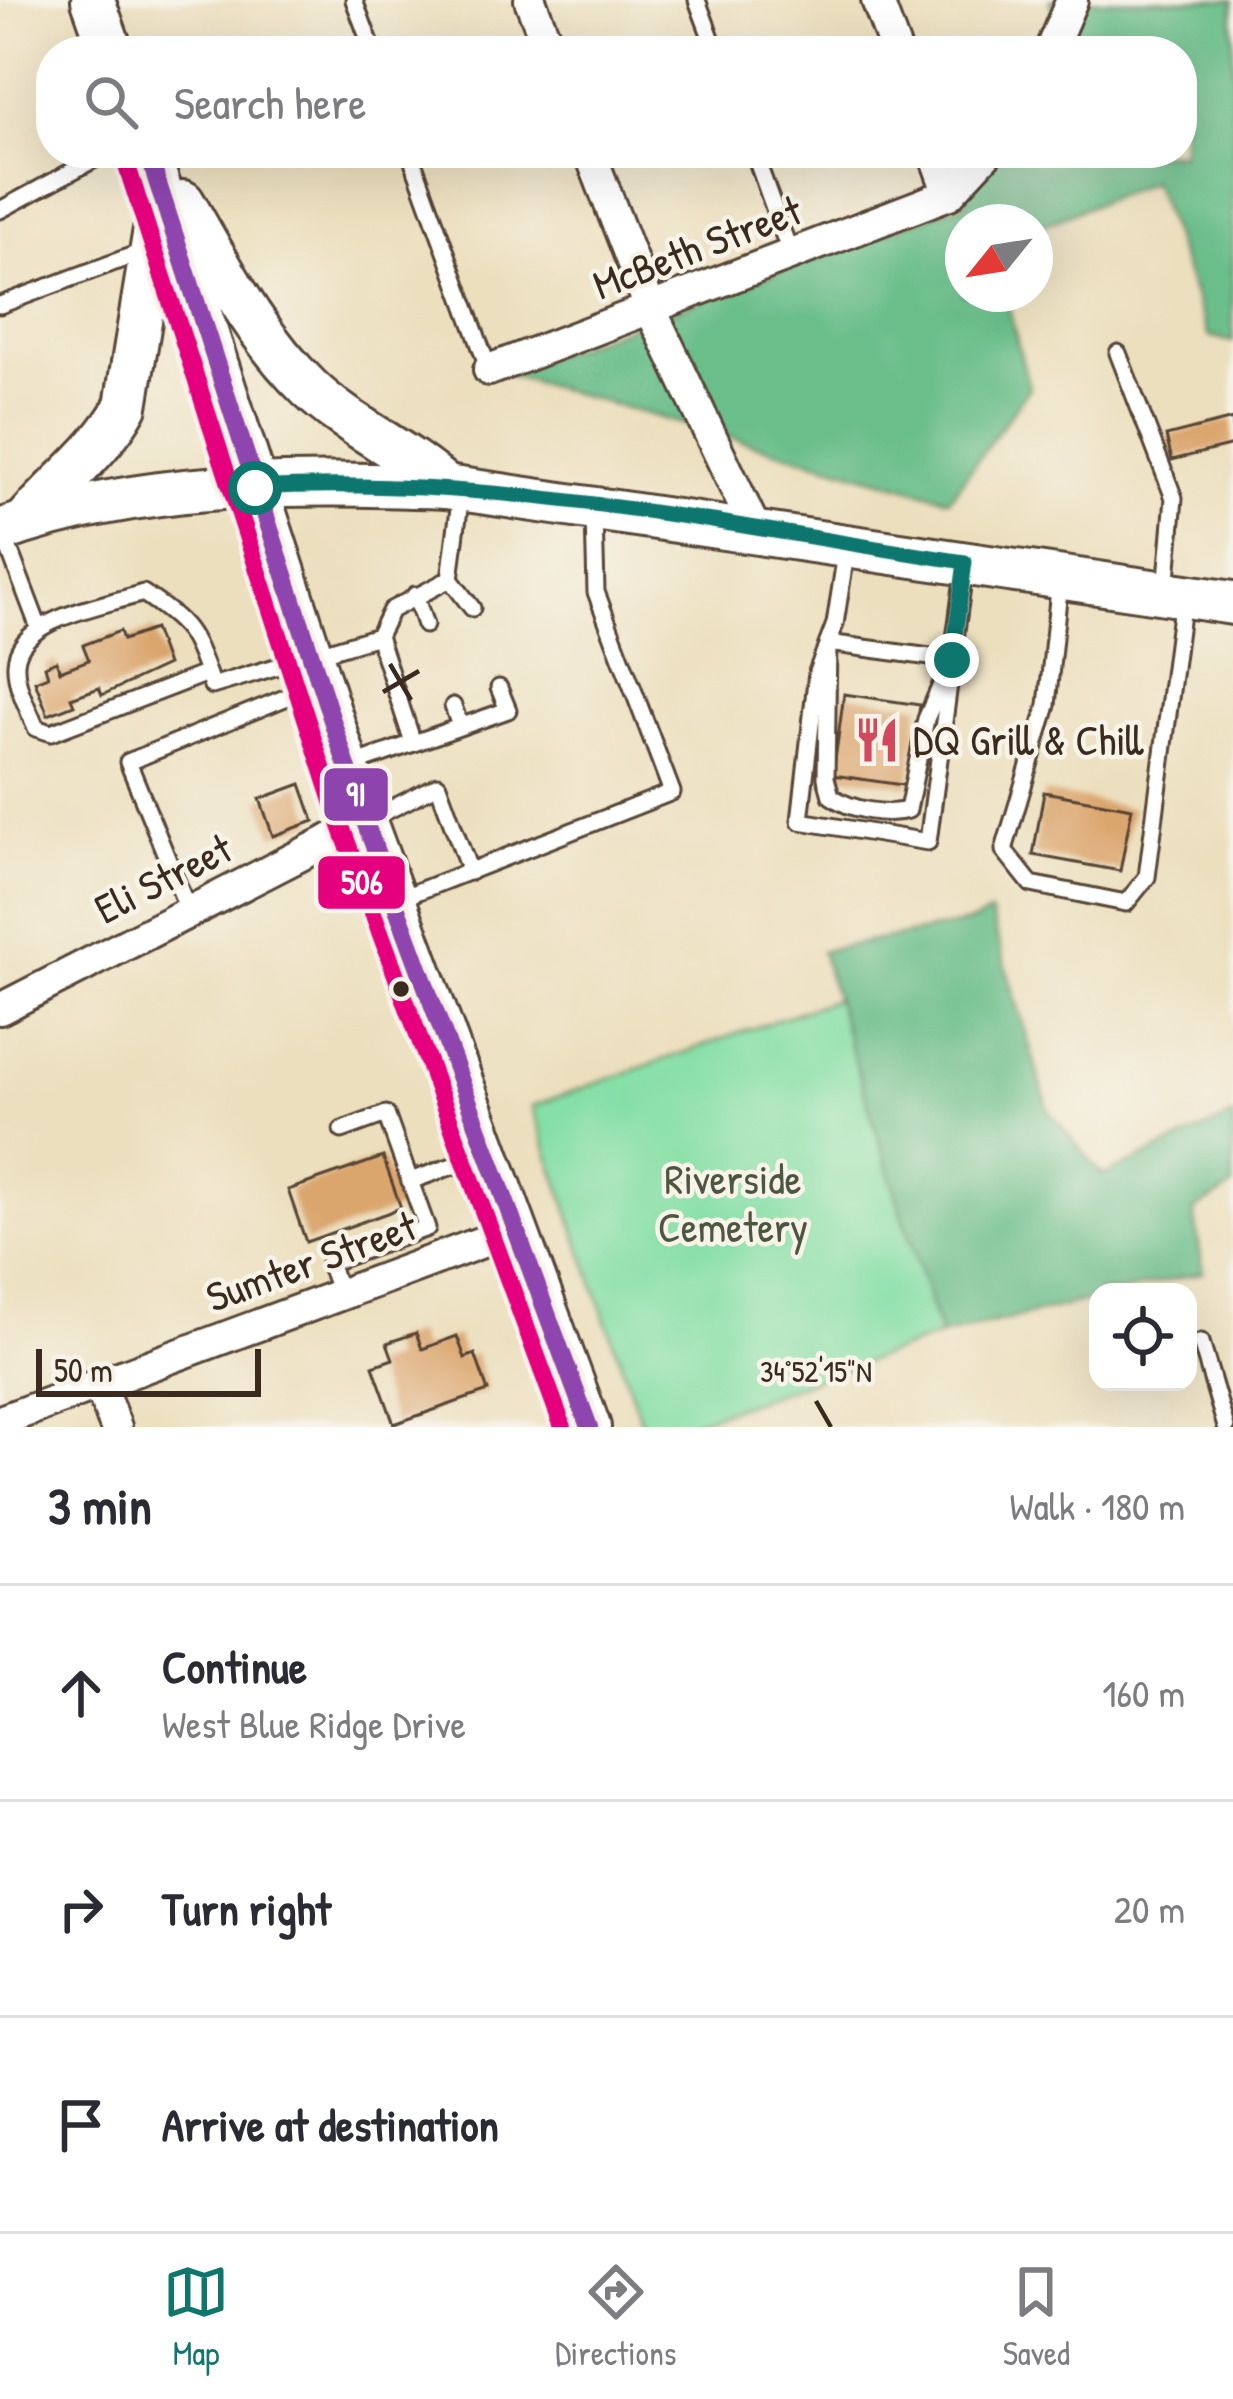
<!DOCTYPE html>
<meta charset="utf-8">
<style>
body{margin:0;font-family:"Patrick Hand",sans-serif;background:#f7f7f7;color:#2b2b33}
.controls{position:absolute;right:36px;bottom:36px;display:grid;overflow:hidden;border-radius:24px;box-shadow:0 12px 48px #0002}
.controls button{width:108px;height:108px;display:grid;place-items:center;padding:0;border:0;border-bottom:3px solid #e1e1e2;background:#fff;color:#2b2b33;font:60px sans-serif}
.compass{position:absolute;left:945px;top:204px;width:108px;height:108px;border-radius:50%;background:#fff;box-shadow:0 12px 48px #0002;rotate:240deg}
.scale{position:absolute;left:36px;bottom:30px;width:225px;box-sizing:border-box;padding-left:12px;border:6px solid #3b2a1e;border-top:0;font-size:33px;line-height:42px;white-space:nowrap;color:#3b2a1e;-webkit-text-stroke:9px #f7f3e8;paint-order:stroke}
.stop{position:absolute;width:36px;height:36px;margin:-27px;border:9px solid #0f766e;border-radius:50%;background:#fff}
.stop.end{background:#0f766e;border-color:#fff;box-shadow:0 3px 12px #0008}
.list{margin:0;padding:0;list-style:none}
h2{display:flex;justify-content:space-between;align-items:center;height:156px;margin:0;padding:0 48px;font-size:51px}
h2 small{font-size:39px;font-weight:400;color:#7c7c81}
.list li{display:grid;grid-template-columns:78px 1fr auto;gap:36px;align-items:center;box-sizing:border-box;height:216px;padding:0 48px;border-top:3px solid #e1e1e2}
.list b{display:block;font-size:45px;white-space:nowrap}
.list p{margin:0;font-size:39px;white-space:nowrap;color:#7c7c81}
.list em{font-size:39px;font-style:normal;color:#7c7c81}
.icon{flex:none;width:66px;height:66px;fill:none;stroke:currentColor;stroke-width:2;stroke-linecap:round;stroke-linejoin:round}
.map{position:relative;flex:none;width:1233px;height:1427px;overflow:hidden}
.search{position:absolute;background:#fff;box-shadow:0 12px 48px #0002;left:36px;right:36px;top:36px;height:132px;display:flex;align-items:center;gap:30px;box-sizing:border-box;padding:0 42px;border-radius:48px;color:#7c7c81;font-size:45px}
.sheet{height:804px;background:#fff}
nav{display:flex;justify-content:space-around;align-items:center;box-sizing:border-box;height:168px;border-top:3px solid #e1e1e2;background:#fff;font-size:33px;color:#7c7c81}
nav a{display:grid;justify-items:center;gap:6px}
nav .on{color:#0f766e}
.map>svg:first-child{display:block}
.green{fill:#84dfa5;stroke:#608462;stroke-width:3}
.forest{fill:#6bbe8a;stroke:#537454;stroke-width:3}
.building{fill:#dba66e}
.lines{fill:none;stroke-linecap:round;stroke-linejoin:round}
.service-casing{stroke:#564536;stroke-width:21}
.minor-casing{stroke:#564536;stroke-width:36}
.secondary-casing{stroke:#564536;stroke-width:48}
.service{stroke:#fff;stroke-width:15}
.minor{stroke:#fff;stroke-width:30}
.secondary{stroke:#fff;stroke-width:42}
.bus-1-casing{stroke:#f7f3e8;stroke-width:27}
.bus-2-casing{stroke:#f7f3e8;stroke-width:27}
.bus-1{stroke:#8e44ad;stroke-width:18}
.bus-2{stroke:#e5007d;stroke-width:18}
.route{stroke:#0f766e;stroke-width:15}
.ticks{fill:none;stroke:#3b2a1e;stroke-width:4.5}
.bus-dot{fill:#3b2a1e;stroke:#f7f3e8;stroke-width:4.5}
.labels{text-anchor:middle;stroke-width:9;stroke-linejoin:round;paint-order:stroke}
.street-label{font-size:42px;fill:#3b2a1e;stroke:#f7f3e8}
.poi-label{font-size:42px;fill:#3b2a1e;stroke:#f7f3e8;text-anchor:start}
.park-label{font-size:42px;fill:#4d5740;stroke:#f7f3e8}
.ticks-label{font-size:30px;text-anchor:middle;fill:#3b2a1e;stroke:#f7f3e8;stroke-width:9;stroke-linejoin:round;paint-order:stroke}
.line-badge{stroke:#f7f3e8;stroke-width:4.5}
.badge-label{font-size:33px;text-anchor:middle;font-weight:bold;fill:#fff}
</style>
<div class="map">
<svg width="1233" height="1427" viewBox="0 0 1233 1427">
<rect width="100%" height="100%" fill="#f7f3e8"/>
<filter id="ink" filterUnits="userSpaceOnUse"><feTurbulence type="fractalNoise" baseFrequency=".00833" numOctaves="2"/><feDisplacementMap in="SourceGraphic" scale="24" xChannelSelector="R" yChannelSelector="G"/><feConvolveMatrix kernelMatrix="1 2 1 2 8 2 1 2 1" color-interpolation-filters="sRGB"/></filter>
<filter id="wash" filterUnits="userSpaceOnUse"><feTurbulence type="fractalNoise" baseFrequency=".004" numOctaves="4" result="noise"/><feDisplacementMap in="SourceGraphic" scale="48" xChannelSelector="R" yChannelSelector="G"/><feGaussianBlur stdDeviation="2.7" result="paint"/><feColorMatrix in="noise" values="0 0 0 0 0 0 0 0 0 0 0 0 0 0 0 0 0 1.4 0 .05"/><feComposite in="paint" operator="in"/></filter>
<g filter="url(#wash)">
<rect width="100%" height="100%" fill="#ecdfbe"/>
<!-- green -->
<polygon class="green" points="836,999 940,1336 678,1427 643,1427 532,1106"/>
<!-- forest -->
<g class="forest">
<polygon points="1050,0 1233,0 1233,342 1209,336 1152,181 1035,228 1035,222 963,222 963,294 1005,294 1029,388 949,499 502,373 966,203 958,153 1182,153 1182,51 1019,51 1059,37"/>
<polygon points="990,913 1049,1111 1103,1176 1233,1116 1233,1187 1194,1211 1203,1272 1121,1292 1098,1292 1098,1298 940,1336 821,951 973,922"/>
</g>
<g id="blocks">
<!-- building -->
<g class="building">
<polygon points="1233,419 1233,445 1172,460 1166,436"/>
<polygon points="154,629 167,665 102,695 99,688 71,698 74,705 48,715 35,681 48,676 45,666 56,661 60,671 89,660 83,645 120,631 123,640"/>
<polygon points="844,694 920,705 909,786 833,775"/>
<polygon points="301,784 314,821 273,836 260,799"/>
<polygon points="1044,792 1132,808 1120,871 1033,855"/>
<polygon points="383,1157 401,1208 306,1242 288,1190"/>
<polygon points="416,1333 422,1349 457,1336 465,1358 475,1354 488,1391 394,1424 373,1366 393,1359 387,1343"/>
</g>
</g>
</g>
<g filter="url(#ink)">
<use href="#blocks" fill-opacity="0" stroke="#564536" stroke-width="3"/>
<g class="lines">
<!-- service casing -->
<g class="service-casing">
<g id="service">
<polyline points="354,0 373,51"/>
<polyline points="697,0 716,51"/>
<polyline points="410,153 489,370"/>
<polyline points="754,153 791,255"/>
<polyline points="0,210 106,153"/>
<polyline points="0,305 147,250"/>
<polyline points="1118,353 1174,498 1166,590"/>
<polyline points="461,493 450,579 472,608"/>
<polyline points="4,536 39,628"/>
<polyline points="847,547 835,624 817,672 800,821 928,842 965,564"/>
<polyline points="1060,580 1047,705 1004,850 1031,884 1126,903 1147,877 1183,598"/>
<polyline points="415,595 425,625"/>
<path d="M828,643L952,660L926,719L908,810C886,816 850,810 831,796L826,778Z"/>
<path d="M207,673L51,733L36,728C28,708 15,686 16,664C18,617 108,605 143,593C192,626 192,632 212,686L378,636"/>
<polyline points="453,706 460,726"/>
<polyline points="413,743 378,636 391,610 450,579"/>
<polyline points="351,765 508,710 499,688"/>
<polyline points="369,820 438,785 470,872"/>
<polyline points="396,900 672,792 596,592 594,515"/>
<polyline points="189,912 128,762 319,684"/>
<polyline points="342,1130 386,1114 410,1181"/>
<polyline points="341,1295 329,1263 427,1228 410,1181 486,1154"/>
<polyline points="1201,1342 1226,1427"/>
</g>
</g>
<!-- minor casing -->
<g class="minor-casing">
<g id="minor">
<polyline points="530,0 550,51"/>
<polyline points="877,0 896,51"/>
<polyline points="1050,51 1072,0"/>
<polyline points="590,153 651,310 756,531"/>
<polyline points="934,153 949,194"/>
<polyline points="489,370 949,194 987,153"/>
<polyline points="0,1009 365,822"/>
<polyline points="99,1385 116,1427"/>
<polyline points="0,1421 517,1229"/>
</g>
</g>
<!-- secondary casing -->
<g class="secondary-casing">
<g id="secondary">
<polyline points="93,0 111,51"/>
<polyline points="148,153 365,822 589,1427"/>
<path d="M183,202C221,267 255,336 309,388C349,427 404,449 446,487"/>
<path d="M25,522C58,483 102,450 126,406L161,193"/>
<path d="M0,531C143,480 296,482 446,487L1233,603"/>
</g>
</g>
<!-- service -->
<use href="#service" class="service"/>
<!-- minor -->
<use href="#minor" class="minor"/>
<!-- secondary -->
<use href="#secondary" class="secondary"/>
<!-- bus-1 casing -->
<g class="bus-1-casing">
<polyline id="bus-1" points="148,153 365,822 589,1427"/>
</g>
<!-- bus-2 casing -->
<g class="bus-2-casing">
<polyline id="bus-2" points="125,160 342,829 563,1427"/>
</g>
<!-- bus-1 -->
<use href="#bus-1" class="bus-1"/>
<!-- bus-2 -->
<use href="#bus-2" class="bus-2"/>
</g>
</g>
<g class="lines" filter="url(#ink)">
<!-- route -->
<path class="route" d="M255,488C494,474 730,526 965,562L952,660"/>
</g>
<!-- ticks -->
<path class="ticks" d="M390,664L411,700M383,692L419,671M816,1401L831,1427"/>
<!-- icons -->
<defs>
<g id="restaurant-bare" transform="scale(3.6)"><path d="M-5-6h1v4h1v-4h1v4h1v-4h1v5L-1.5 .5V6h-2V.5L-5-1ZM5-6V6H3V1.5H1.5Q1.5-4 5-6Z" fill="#d1495b" stroke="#f7f3e8" stroke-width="2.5" paint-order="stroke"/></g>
</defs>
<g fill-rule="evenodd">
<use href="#restaurant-bare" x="877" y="740"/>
</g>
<!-- markers -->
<circle class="bus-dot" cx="401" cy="989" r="10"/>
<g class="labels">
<!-- street labels -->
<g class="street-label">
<text transform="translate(697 247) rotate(-21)" y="15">McBeth Street</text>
<text transform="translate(163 878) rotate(-27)" y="15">Eli Street</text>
<text transform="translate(311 1261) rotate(-20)" y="15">Sumter Street</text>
</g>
<!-- poi labels -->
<g class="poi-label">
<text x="913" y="755">DQ Grill &amp; Chill</text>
</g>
<!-- park labels -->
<g class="park-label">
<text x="733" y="1194">Riverside<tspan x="733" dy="48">Cemetery</tspan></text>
</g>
</g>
<g class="ticks-label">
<text x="816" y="1382">34°52'15"N</text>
</g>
<g class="line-badge">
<rect x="322" y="766" width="68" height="57" rx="12" fill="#8e44ad"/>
<rect x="316" y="854" width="91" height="57" rx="12" fill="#e5007d"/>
</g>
<g class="badge-label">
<text x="356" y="806">9I</text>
<text x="362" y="894">506</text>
</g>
</svg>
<div class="controls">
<button><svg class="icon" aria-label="locate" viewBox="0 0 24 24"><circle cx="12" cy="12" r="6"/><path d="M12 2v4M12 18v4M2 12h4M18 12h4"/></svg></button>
</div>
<svg class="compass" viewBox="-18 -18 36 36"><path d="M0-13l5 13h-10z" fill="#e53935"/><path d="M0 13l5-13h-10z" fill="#7c7c81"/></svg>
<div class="scale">50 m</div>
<div class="stop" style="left:255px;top:488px"></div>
<div class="stop end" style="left:952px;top:660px"></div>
<div class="search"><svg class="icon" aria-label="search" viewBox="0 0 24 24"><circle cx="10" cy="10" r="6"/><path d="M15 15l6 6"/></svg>Search here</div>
</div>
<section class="sheet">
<h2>3 min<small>Walk · 180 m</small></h2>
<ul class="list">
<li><svg class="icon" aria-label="ahead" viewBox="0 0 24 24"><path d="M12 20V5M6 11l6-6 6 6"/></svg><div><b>Continue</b><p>West Blue Ridge Drive</p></div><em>160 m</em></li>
<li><svg class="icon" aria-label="right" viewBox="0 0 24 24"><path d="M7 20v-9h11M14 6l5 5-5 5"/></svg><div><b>Turn right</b></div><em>20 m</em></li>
<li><svg class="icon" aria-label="arrive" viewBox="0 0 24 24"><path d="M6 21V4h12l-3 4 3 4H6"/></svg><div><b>Arrive at destination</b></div></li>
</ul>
</section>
<nav>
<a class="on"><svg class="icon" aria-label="map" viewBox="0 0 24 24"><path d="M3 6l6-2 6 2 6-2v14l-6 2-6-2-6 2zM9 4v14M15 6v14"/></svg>Map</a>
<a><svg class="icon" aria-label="directions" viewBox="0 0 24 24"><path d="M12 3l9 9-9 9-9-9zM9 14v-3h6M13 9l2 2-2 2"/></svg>Directions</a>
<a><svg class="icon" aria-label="saved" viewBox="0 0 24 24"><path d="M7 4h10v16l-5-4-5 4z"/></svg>Saved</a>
</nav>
